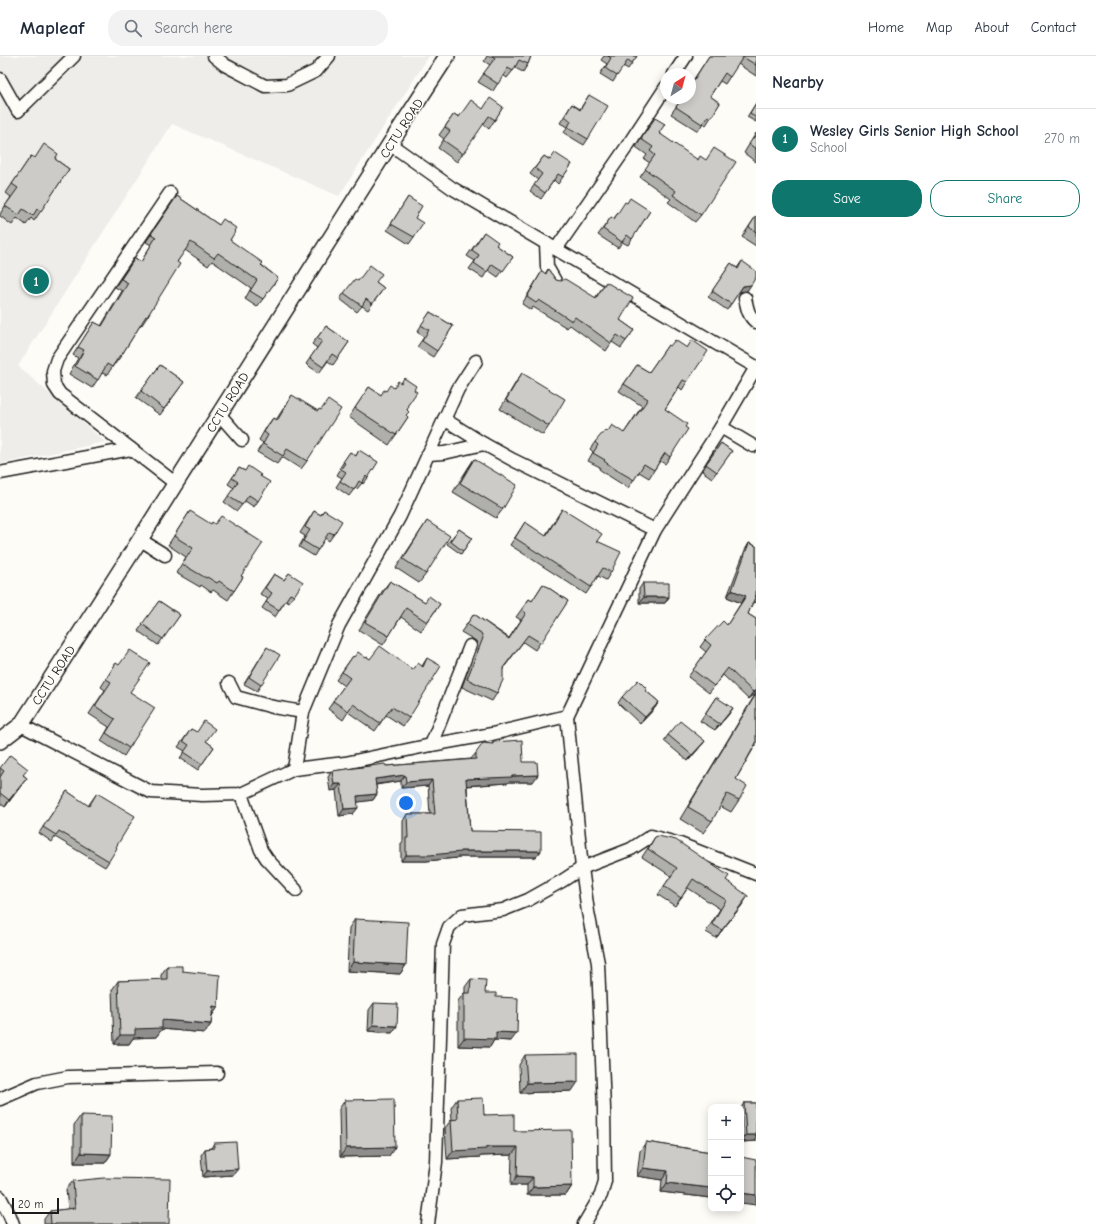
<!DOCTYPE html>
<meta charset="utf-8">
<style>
body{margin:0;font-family:"Comic Neue",sans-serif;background:#f2f2f3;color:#1f2937}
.controls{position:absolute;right:12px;bottom:12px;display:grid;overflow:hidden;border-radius:8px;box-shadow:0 2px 10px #0003}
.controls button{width:36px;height:36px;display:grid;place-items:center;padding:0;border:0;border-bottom:1px solid #e0e1e3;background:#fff;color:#1f2937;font:20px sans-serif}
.compass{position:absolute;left:660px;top:12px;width:36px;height:36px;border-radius:50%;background:#fff;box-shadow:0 2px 10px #0003;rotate:36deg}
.scale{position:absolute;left:12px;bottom:10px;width:47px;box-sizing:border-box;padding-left:4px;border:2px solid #1c1c1c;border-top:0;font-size:11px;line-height:14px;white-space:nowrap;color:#1c1c1c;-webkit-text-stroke:3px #fdfcf7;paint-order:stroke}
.you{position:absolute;left:406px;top:747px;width:14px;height:14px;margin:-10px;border:3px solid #fff;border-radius:50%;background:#1a73e8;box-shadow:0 0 0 6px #1a73e833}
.badge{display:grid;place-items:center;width:26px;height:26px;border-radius:50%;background:#0f766e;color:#fff;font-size:13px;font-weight:700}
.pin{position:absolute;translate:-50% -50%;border:2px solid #fff;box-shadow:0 1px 4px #0006}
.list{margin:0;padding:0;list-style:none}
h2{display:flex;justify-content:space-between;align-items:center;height:52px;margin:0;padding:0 16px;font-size:17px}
h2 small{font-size:13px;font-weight:400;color:#747a83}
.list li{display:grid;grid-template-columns:26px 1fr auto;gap:12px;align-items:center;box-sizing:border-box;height:60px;padding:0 16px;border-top:1px solid #e0e1e3}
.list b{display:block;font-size:15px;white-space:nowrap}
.list p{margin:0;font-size:13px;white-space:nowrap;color:#747a83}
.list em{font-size:13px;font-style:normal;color:#747a83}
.actions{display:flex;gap:8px;padding:12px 16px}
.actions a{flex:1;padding:9px 0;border:1px solid #0f766e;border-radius:16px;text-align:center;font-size:14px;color:#0f766e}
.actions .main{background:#0f766e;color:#fff}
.icon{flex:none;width:22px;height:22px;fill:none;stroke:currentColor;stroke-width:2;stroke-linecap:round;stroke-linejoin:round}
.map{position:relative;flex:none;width:756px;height:1168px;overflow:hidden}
header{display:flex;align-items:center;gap:24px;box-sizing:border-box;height:56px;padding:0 20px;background:#fff;border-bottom:1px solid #e0e1e3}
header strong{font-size:19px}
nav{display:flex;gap:22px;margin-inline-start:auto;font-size:14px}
.search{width:280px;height:36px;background:#f2f2f3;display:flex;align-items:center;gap:10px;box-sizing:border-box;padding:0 14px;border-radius:16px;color:#747a83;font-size:15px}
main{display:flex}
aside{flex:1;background:#fff}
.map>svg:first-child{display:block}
.built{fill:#eeede9}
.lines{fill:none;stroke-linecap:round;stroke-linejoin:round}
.minor-casing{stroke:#1c1c1c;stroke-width:15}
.tertiary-casing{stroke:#1c1c1c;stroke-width:18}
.minor{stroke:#fdfcf7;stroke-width:12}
.tertiary{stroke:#fdfcf7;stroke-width:15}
.wall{fill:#afafac;stroke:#1c1c1c}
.shaded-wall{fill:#8f8e8c;stroke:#1c1c1c}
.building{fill:#cccbc8;stroke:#1c1c1c}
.labels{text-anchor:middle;stroke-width:3;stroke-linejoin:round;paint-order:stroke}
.street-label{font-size:13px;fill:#1c1c1c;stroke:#fdfcf7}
</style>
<header>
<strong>Mapleaf</strong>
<div class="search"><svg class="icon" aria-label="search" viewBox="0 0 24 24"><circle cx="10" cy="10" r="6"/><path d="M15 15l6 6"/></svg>Search here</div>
<nav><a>Home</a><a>Map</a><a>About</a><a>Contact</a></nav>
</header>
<main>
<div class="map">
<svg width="756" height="1168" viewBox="0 0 756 1168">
<rect width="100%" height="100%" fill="#fdfcf7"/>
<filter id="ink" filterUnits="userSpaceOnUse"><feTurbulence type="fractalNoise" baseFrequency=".025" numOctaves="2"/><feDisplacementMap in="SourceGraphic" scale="8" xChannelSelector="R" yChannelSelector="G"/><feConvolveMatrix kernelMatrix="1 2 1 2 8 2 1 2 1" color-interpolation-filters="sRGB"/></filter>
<g filter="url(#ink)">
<!-- built -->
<polygon class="built" points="0,0 429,0 339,140 172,68 18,310 105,386 0,408"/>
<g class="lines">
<!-- minor casing -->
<g class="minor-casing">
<g id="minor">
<polyline points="214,0 225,9 265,30 287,29 316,15 329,0"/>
<polyline points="674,18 686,0"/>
<polyline points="0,23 18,55 74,0"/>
<polyline points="390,88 452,132 756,311"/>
<polyline points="170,137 57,303 53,315 54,329 60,338 175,427"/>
<polyline points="546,187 547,211 555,225"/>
<polyline points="556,193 628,89 666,31"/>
<path d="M745,242C747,251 748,260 756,266"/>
<polyline points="219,358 242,384"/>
<polyline points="444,363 484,388 513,404 655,474"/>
<polyline points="721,371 753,390"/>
<polyline points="428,398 444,397 484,388"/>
<polyline points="0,417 131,393"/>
<polyline points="139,483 165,499"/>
<polyline points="229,627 236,641 273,651 303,656"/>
<polyline points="567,660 582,812 588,856 598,907 604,1053 605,1125 601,1139 584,1168"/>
<polyline points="21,669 151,736 202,739 241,738 294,713 345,707 431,689 492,678 567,660 655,474 721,371 756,311"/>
<polyline points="431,689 470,590"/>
<polyline points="294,713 303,656 339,569 400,460 458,333 476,305"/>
<polyline points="241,738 261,794 267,803 296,834"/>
<polyline points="0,1043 37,1027 68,1021 217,1017"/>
<polyline points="0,1141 10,1160 13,1168"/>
<polyline points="428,1168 436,1106 443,888 449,871 462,859 503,854 528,844 562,825 582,812 631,793 651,780 680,788 756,818"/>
</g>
</g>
<!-- tertiary casing -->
<g class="tertiary-casing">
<polyline id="tertiary" points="0,685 21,669 134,493 390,88 447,0"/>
</g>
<!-- minor -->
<use href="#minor" class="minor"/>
<!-- tertiary -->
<use href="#tertiary" class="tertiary"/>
</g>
<!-- wall -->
<g class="wall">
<polygon points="487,0 531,0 528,8 523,16 515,12 507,22 503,19 493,35 478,26 490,9 484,5"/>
<polygon points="604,0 637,0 628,13 623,10 613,26 600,18 607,8 601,4"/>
<polygon points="709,0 756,0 756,20 738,8 725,28 720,25 710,40 720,47 706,69 703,67 698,75 671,58 682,42 690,42 690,29"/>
<polygon points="589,39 588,83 584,89 564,77 567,71 560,67 572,48 580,53"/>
<polygon points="756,47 756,66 747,61"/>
<polygon points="503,51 489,73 483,68 457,106 438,92 444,83 439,79 454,58 459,61 483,53"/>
<polygon points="650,69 659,77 701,159 695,166 668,146 671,143 640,121 650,107 644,103 647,99 636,91"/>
<polygon points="756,77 756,106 744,97"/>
<polygon points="31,100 35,102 55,103 69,113 34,165 31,162 26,169 17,162 12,169 0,160 0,158 11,141 6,137"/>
<polygon points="544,100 550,104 572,108 558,128 554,124 541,143 530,135 538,124 530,118"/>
<polygon points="177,140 219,169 234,175 230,184 278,222 257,251 245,243 251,232 212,205 208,210 185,194 177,206 147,261 142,269 141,268 121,300 115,308 115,307 107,319 102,317 92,332 69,318 78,302 73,299 94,266 101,270 122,235 115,231 135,202 141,206 151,189 146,186"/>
<polygon points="408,141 415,162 414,181 409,188 387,174"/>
<polygon points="627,147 650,155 628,189 622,186 618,192 598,179 611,161 613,163"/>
<polygon points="756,160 756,190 742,181"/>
<polygon points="484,176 496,189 513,201 498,221 488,214 483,222 469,213 475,205 467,200"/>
<polygon points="742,205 747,235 739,236 727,254 708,241 731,207 737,212"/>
<polygon points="548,213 556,224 595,242 606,226 620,264 634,274 621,292 612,286 606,295 570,269 567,272 533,251 531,254 522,248 542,215 545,218"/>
<polygon points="358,225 376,226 384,232 368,254 362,250 357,256 340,243 344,237"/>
<polygon points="430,256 453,270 433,301 417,291 424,281 417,276"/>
<polygon points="326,270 349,286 333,309 328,305 319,317 306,308 317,292 312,288"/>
<polygon points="668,289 687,326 682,334 679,331 665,353 685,371 670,401 665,408 660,405 649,422 639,416 628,432 609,420 599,413 600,411 588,405 593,396 590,393 595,386 608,375 624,377 642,350 619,335 637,309 649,316"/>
<polygon points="160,309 184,326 160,359 136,342"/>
<polygon points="522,317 549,370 543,379 500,353 516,326"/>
<polygon points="369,331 381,339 386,335 394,332 414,334 408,349 406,359 408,361 389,389 349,361"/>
<polygon points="292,339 307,405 301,413 282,401 277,408 257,396 263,387 259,384 267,370 273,362 276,364"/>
<polygon points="721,387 732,395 712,422 702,415"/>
<polygon points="359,394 368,422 363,428 362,427 357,433 355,432 349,440 336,431 342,422 337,419 340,414 339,413 350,396 356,400"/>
<polygon points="474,403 503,453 496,462 453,436 468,412"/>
<polygon points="239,412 245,415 260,420 258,445 254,451 245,445 237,455 224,446 234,432 228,428"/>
<polygon points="562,453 597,485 611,516 606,524 598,520 586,538 510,489 525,466 545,480"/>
<polygon points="324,454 334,478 329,485 325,482 314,500 299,491 305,480 300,477 314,455 321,459"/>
<polygon points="190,455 241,520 243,521 228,544 213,534 211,536 201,529 200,531 176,517 186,501 168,489"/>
<polygon points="427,465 426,518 419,527 396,512"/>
<polygon points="459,473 472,482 461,498 447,488"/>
<polygon points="749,487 756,490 756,547 753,546 748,558 756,563 756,636 748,643 723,619 709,637 688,621 706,596 700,591 705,584 727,569 741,547 727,541 745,494"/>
<polygon points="289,517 294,540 289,546 286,544 275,561 262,552 268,543 260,538 274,518 284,524"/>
<polygon points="390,525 425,546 440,548 421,575 401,561 383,589 359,574 383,534"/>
<polygon points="643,527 669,541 665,547 639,547 639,533"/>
<polygon points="543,528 568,545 535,594 523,586 503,613 497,637 492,645 462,631 477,589 476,585 461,576 474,558 509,582 521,564 516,561 529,543 532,545"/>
<polygon points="159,545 180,559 158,589 138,575"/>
<polygon points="267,591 261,629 257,635 244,628"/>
<polygon points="353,600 354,601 370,603 413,614 422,610 427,602 409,662 403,670 386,659 375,675 348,656 343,664 328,653 344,630 336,624"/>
<polygon points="116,607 130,636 129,692 124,700 101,685 109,671 89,658 105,634 101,631"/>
<polygon points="646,635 659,646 654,653 640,668 618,647 622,641"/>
<polygon points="756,637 756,690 755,690 736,723 739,744 731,756 720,750 712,765 703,777 680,763"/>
<polygon points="716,641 729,658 715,674 700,665"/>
<polygon points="191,673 206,685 214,691 198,714 180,702 185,695 178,691"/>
<polygon points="668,679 705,685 700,691 688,705 664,685"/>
<polygon points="493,686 523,706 533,726 509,726 508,727 467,730 470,775 541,795 536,801 457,801 457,802 426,805 401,805 401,788 403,785 403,765 407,758 430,758 428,730 401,732 401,725 376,729 377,738 373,744 357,746 353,758 339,760 336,734 330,735 328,721 332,715 386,710 471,703 476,697 492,688"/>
<polygon points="0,712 23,719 27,722 5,751 0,747"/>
<polygon points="67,735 88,750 97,737 109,805 105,811 55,781 52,786 39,777"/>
<polygon points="655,781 726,824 742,849 716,882 706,876 720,853 688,832 675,850 658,839 671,820 642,801"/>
<polygon points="355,863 406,909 400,918 347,915 349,872"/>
<polygon points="167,910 182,915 218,951 212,959 211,968 205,977 162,973 156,981 133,982 129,988 114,988 112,934 118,925 161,924 161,919"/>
<polygon points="471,923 485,937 496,941 511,985 494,984 490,991 458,990 458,945 464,937 465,937 465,931"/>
<polygon points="374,947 397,970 392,977 368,975 369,954"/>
<polygon points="525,999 572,1035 520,1037 519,1009"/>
<polygon points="457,1043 514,1075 572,1130 566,1139 527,1139 527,1129 511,1129 512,1099 481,1100 480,1101 447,1103 445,1072 451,1064 452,1063 451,1052"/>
<polygon points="345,1044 389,1100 340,1101 339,1053"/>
<polygon points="744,1047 756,1047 756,1085 742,1086 741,1052"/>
<polygon points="81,1059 111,1098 105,1107 74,1107 74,1069"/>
<polygon points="646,1086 711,1096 711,1142 661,1136 662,1124 637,1120 640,1095"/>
<polygon points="214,1087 233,1119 203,1121 201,1099 205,1093 211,1092"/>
<polygon points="73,1125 169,1168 44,1168 44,1163 50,1155 68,1153 66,1133"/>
</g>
<!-- shaded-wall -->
<g class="shaded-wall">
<polygon points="751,229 747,235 739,236 743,230"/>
<polygon points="732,534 746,540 741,547 727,541"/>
<polygon points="756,539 756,547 751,546"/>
<polygon points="644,541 669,541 665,547 639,547"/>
<polygon points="756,633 756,636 748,643 753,636"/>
<polygon points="659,646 654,653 640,668 645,661"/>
<polygon points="733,652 729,658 715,674 720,668"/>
<polygon points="705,685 700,691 688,705 692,699"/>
<polygon points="405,719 401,725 371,729 375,723"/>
<polygon points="538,719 533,726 509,726 508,727 462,730 466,723 512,720"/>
<polygon points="27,722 22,728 5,751 9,744"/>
<polygon points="432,724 428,730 401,732 406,726"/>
<polygon points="334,728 341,728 336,734 330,735"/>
<polygon points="377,738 373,744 352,747 357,740"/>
<polygon points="358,752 353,758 339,760 344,753"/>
<polygon points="461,795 541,795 536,801 457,801 457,802 426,805 401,805 406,799"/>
<polygon points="748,840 742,849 716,882 722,874"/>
<polygon points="353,906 406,909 400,918 347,915"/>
<polygon points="213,950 218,951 212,960"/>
<polygon points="162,964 211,968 205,977 162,973 156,981 133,982 129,988 114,988 120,979 135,973"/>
<polygon points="373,969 397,970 392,977 368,975"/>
<polygon points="496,976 517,977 511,985 494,984 490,991 458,990 464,982"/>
<polygon points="578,1026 572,1035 520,1037 527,1027"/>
<polygon points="746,1079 756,1079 756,1085 742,1086"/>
<polygon points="395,1091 389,1100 340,1101 346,1092"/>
<polygon points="486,1091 518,1091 512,1099 481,1100 480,1101 447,1103 453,1095"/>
<polygon points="81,1097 111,1098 105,1107 74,1107"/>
<polygon points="643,1112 668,1115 662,1124 637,1120"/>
<polygon points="238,1113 233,1119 203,1121 207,1115"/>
<polygon points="517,1120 533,1121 527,1129 511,1129"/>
<polygon points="667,1127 711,1132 711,1142 661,1136"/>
<polygon points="572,1130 566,1139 527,1139 533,1131"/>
<polygon points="741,1137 756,1139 756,1149 741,1147"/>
</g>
<!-- building -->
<g class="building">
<polygon points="492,0 531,0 528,8 519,4 513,15 508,12 498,28 483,18 495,2"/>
<polygon points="608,0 637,0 632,7 628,4 617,20 605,12 611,2"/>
<polygon points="709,0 756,0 756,9 743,1 730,21 725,17 710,40 720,47 711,62 708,60 702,68 676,51 682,42 690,42 690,30"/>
<polygon points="589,39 608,50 588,83 568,71 571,65 565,60 572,48 580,54"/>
<polygon points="490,42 503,51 495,64 489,60 463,98 443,84 450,75 445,71 454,58 459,61 471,44 483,53"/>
<polygon points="756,47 756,62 750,57"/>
<polygon points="655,62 665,68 659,77 698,104 700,100 706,104 714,92 736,106 701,159 673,139 676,135 645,113 655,99 650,95 653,91 641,83"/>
<polygon points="756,78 756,93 749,88"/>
<polygon points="44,88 58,98 55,103 69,113 41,155 37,153 33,160 23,153 19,159 5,150 18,132 12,128 31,100 35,102"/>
<polygon points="555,97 572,108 563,121 558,118 545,137 534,129 542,118 535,112 544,100 550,104"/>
<polygon points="177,140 219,169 223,163 236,172 234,175 235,176 230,184 263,207 261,209 278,222 263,243 250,235 257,224 218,197 214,202 191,186 177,206 180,208 147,261 146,260 121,300 120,299 112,311 107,308 98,324 75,310 84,294 78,291 94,266 102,270 128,227 121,223 135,202 141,206 156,181 151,178"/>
<polygon points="408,141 422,150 415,162 423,167 414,181 391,168"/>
<polygon points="630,142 650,155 632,183 627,179 622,186 603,173 611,161 614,163 625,146 627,147"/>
<polygon points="756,160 756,176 749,171"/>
<polygon points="484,176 498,186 496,189 513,201 503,215 492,208 487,216 474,207 479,199 472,194"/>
<polygon points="742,205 756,215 756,221 751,229 743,230 731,248 712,235 731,207 738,213"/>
<polygon points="370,209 382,218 376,226 384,232 372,248 366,243 362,250 344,237 355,223 358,225"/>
<polygon points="548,213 556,224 561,225 565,223 596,242 606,226 633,242 620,264 634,274 626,285 617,279 611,287 575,261 572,265 539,244 536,247 527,241 542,215 546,218"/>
<polygon points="430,256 453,270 437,295 422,285 429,274 421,269"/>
<polygon points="326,270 349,286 338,302 332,298 323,311 310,302 322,285 317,282"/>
<polygon points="675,284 687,292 692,284 708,295 687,326 683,324 665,353 687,368 685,371 688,373 670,401 665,397 654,414 644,408 634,424 615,413 604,405 605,404 593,397 598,389 595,386 605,374 608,375 612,369 624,377 648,343 624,328 637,309 649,316 668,289 670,290"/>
<polygon points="160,309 184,326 164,353 141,335"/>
<polygon points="522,317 565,343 549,370 506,344"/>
<polygon points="404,322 416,330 414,334 417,336 408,349 409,350 407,354 409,356 406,359 408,361 396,379 355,352 369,331 381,339 384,334 386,335 390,329 394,332 398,325 401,327"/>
<polygon points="292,339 318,355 319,353 321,354 328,344 341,353 307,405 287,393 283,400 263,388 268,379 264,376 273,362 277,365"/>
<polygon points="721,387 732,395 717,416 706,408"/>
<polygon points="359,394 378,406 368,422 366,420 362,427 359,425 354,434 340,425 346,416 341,413 345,407 343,406 350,396 356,400"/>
<polygon points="474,403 517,429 503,453 460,427"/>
<polygon points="248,410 261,419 260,420 270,426 258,445 249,439 242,449 228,440 238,426 232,422 239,412 245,415"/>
<polygon points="562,453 602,478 597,485 621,496 611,516 603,512 591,531 515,482 525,466 546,480"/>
<polygon points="324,454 342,465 334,478 329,476 318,494 303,485 310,474 305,471 314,455 321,459"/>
<polygon points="190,455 211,468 212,466 215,468 221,460 263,487 241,520 243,521 234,535 219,525 217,527 207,521 206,522 182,508 193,492 174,480"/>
<polygon points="427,465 450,480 426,518 403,503"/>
<polygon points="459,473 472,482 463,495 450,485"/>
<polygon points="749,487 756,490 756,539 748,558 756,563 756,633 753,636 728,612 714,630 693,614 711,589 705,584 723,565 727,569 746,540 732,534"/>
<polygon points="289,517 303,526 294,540 290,538 279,554 266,546 272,537 265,532 274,518 284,524"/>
<polygon points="390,525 425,546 429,540 440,548 427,566 406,552 389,580 365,566"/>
<polygon points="643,527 669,527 669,541 644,541"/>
<polygon points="543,528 568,545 541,587 528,579 503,612 503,624 497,637 467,623 483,582 481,577 467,568 474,558 509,583 526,557 522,554 529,543 532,545"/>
<polygon points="159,545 180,559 163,583 142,568"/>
<polygon points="380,590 413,614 418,607 423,611 427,602 441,610 409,662 392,651 380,667 353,648 348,655 333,645 350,622 342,616 353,600 354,601 358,596 366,602 367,601 370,603"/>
<polygon points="267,591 280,599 261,629 249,621"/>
<polygon points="130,594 150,607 130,636 155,652 129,692 106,677 115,663 95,650 111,626 106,623 116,607 119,609"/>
<polygon points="638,624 647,633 646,635 659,646 645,661 622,641"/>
<polygon points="756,638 756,687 736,723 747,730 739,744 727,738 712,765 688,751"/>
<polygon points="716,641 733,652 720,668 705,658"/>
<polygon points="204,665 215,673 206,685 214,691 202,708 184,696 189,689 183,685 191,673 197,676"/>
<polygon points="680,665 705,685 692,699 668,679"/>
<polygon points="522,684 523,706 537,706 538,719 512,720 512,721 466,723 470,775 541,776 541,795 461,795 461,796 430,799 406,799 406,782 408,782 407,758 435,758 432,724 406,726 405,719 375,723 377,738 357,740 358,752 344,753 341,728 334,728 332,715 385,708 386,710 476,703 476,697 483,687 493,688 493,686"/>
<polygon points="10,699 28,713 23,719 27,722 9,744 0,737 0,721 4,715 0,712"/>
<polygon points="67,735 89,750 97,737 135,760 116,791 117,792 109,805 59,775 56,779 43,771"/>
<polygon points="658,780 676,784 729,820 726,824 748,840 722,874 712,868 726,844 693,823 681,842 664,830 677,812 648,793 655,781"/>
<polygon points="355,863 408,866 406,909 353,906"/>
<polygon points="167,910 182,910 182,915 220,919 218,951 213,950 211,968 162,964 162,972 135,973 135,979 120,979 118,925 167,923"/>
<polygon points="471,923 486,924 485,937 496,937 496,941 518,942 517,977 496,976 496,983 464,982 464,937 470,937"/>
<polygon points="374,947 398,948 397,970 373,969"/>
<polygon points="578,998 578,1026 527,1027 525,999"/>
<polygon points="483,1042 484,1059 514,1058 514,1075 571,1074 572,1130 533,1131 533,1121 517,1120 518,1091 486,1091 486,1093 453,1095 451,1064 458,1063 457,1043"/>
<polygon points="394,1043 395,1091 346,1092 345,1044"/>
<polygon points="744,1047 756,1047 756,1079 746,1079"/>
<polygon points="81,1059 112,1060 111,1098 81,1097"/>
<polygon points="236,1086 238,1113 207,1115 205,1093 214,1092 214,1087"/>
<polygon points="646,1086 711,1096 711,1132 667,1127 668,1115 643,1112"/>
<polygon points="741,1101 756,1104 756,1139 741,1137"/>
<polygon points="104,1122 170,1123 169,1168 51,1168 50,1155 75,1152 73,1125"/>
</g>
</g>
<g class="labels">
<!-- street labels -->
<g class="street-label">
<text transform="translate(401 72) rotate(-57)" y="5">CCTU ROAD</text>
<text transform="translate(227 346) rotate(-58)" y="5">CCTU ROAD</text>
<text transform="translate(53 619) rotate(-57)" y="5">CCTU ROAD</text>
</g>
</g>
</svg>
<div class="controls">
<button>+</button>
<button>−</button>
<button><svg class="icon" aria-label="locate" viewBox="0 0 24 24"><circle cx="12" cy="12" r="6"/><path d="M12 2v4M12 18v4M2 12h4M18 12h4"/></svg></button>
</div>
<svg class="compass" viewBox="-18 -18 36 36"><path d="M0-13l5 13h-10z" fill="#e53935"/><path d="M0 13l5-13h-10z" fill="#747a83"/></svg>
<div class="scale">20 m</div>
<div class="you"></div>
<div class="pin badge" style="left:36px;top:225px">1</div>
</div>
<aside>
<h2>Nearby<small></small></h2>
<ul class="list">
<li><span class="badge">1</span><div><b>Wesley Girls Senior High School</b><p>School</p></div><em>270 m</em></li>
</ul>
<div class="actions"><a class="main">Save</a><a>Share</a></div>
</aside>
</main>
